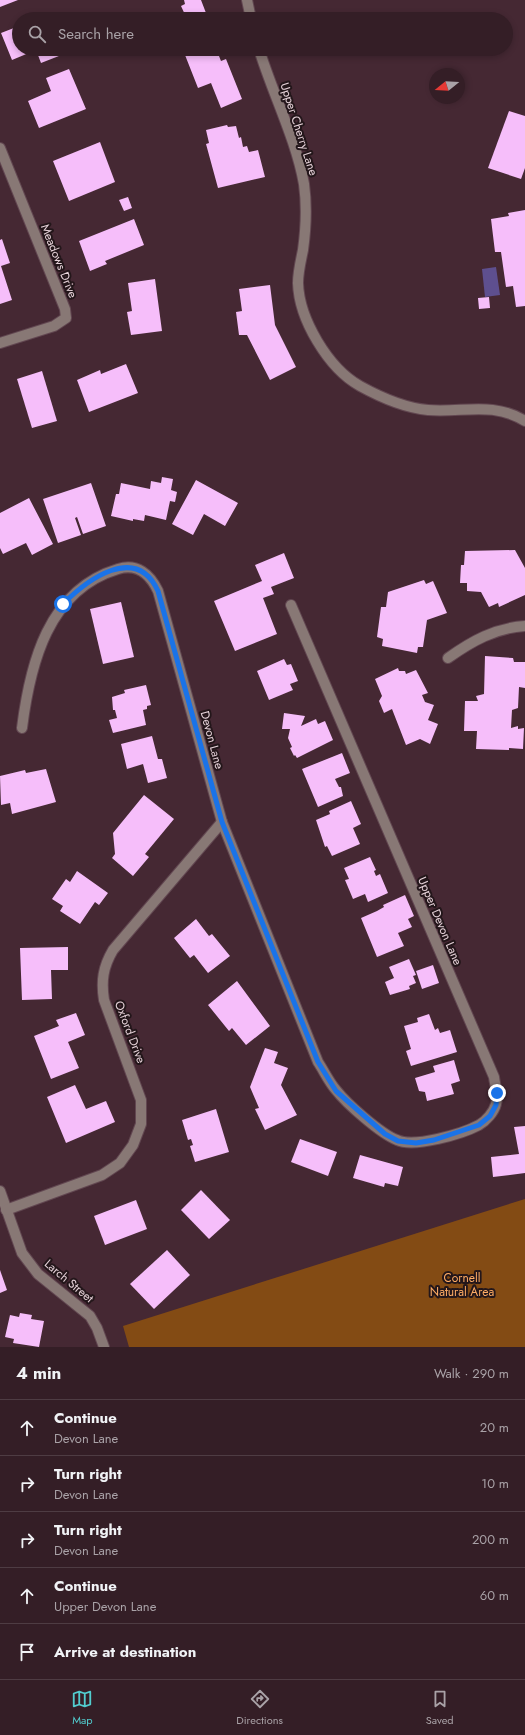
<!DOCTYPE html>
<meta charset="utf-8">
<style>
body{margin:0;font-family:Jost,sans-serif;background:#3c272e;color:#f1f3f6}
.compass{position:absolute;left:429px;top:68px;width:36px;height:36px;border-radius:50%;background:#341e26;box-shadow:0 2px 6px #0003;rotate:252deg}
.stop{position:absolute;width:12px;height:12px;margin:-9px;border:3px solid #1a73e8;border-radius:50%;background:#fff}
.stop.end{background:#1a73e8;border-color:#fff;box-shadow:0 1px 4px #0008}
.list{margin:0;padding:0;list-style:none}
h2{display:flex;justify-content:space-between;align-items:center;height:52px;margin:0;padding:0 16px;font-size:17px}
h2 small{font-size:13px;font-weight:400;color:#a9a2a7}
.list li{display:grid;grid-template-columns:26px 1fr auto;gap:12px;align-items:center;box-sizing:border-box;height:56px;padding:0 16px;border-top:1px solid #4e3c43}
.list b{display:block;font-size:15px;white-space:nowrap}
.list p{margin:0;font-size:13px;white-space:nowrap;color:#a9a2a7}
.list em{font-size:13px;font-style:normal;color:#a9a2a7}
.icon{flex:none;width:22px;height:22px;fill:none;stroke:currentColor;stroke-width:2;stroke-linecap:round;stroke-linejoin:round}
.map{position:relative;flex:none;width:525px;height:1347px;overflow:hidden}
.search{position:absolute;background:#341e26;box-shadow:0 2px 6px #0003;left:12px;right:12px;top:12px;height:44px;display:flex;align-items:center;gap:10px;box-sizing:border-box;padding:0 14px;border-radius:22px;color:#a9a2a7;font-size:15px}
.sheet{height:332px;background:#341e26}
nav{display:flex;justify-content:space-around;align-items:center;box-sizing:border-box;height:56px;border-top:1px solid #4e3c43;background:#341e26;font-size:11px;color:#a9a2a7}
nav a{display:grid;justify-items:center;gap:2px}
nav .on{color:#52cdcf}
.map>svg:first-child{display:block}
.forest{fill:#834b14}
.water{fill:#5e4f8f}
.building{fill:#f6befa}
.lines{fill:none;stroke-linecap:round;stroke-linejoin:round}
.minor-casing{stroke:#624751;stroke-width:12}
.minor{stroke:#887875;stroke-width:10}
.route{stroke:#1a73e8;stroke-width:5}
.labels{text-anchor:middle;stroke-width:4;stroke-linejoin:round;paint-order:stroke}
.street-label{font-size:12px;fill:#e6d2d9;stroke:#23161a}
.park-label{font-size:12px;fill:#feac65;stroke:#23161a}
</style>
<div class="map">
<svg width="525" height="1347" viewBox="0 0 525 1347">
<rect width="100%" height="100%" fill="#452833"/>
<!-- forest -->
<polygon class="forest" points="525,1199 525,1347 129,1347 123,1326"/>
<!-- water -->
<polygon class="water" points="496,267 500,295 485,297 482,269"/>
<!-- building -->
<g class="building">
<polygon points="0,0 18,0 0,7"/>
<polygon points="184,0 201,0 206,13 193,19 187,19 181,6 185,4"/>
<polygon points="48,14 50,19 36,19"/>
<polygon points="19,26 19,49 62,49 64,54 41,63 36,50 12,60 1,33"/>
<polygon points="196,49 225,49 227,53 219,56 221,61 226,59 242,99 221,108 211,83 198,88 185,55 196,50"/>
<polygon points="69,69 86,109 39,128 28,101 51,91 46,78"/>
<polygon points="509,111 525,116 525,168 521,179 488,168"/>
<polygon points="227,125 228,127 236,126 239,138 241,137 243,147 247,146 249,152 258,150 265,177 218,188 206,144 209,143 206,130"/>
<polygon points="100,142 115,182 69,201 53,161"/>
<polygon points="128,197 132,208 124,211 119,200"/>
<polygon points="525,210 525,306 516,307 513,286 506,287 501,252 495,252 491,219 509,216 508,213"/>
<polygon points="134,219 144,245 105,261 107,264 90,271 79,241"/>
<polygon points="2,239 10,263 1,266 12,300 0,304 0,240"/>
<polygon points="155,279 162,331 131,335 127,312 132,311 128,283"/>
<polygon points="270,285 275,325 296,367 270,380 247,335 239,335 236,312 242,311 239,289"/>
<polygon points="489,297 490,308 479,309 478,298"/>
<polygon points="126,364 138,393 89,412 77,380 100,370 101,374"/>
<polygon points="42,371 57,421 32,428 17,379"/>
<polygon points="162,477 173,479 171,490 177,492 175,502 170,501 166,520 145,515 144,521 133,519 133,521 111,516 116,494 119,494 121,483 150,489 151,481 161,483"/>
<polygon points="196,480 238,503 225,526 204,514 193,535 172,524"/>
<polygon points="91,483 106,526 83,534 77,517 75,518 81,535 58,543 43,499"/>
<polygon points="29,498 53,544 32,555 26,543 3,554 0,548 0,513"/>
<polygon points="515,550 525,568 525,595 499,607 498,603 489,607 481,592 467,591 467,583 460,583 461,565 464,565 465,551"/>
<polygon points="284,553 294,578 271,587 274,594 263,598 277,634 235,651 214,601 262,581 255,565"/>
<polygon points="424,580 426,584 433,581 447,613 427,620 423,647 418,647 417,653 382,646 383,639 377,637 381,607 386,607 388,592"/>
<polygon points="121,602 134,657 103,664 90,609"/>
<polygon points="485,656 513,658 514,662 525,662 525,688 519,687 518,708 512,710 511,728 518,726 518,729 524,728 523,749 509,748 509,750 476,749 477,731 464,731 465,701 478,701 476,696 484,694"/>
<polygon points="284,659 287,665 291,664 298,681 290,684 293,690 269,700 257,671"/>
<polygon points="398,668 399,671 405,671 406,674 416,670 428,693 422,695 425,702 434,705 428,720 438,724 430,744 420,739 406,745 392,709 384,713 379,701 382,696 375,679"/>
<polygon points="146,685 151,705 147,706 147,709 143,710 146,725 113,733 109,720 117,718 115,710 113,710 112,697 125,693 124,690"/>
<polygon points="284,713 305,716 301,726 316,719 318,724 325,721 333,740 297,758 295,755 294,756 290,748 292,747 288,738 290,729 282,729"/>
<polygon points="152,736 158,759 162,759 167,778 148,783 143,764 127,769 121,744"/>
<polygon points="342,753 350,773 335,779 339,787 341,787 343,796 318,807 302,769"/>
<polygon points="46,769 56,802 12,814 10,803 1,805 0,776 25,770 26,773"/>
<polygon points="144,795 174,819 145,854 149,857 133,876 112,858 115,854 113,833"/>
<polygon points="351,801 361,824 353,828 360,844 332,856 327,846 325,847 316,820 330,814 329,811"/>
<polygon points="370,857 376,870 374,871 376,876 380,874 388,893 368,902 365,894 353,899 345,880 349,879 344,868"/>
<polygon points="77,871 108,893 99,905 95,902 80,924 60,911 63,906 52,899 66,879 70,882"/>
<polygon points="405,895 414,916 408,919 412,927 398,933 404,946 377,957 361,918 377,911 384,907 383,905"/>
<polygon points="196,919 209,936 212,934 230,956 208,973 194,955 190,958 174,938"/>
<polygon points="68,947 68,970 51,970 52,999 22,1000 20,948"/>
<polygon points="409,959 416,975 413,976 416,983 409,986 410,989 390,995 385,982 394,978 389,967"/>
<polygon points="433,965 439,983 422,989 416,971"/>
<polygon points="237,981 270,1026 246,1045 232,1028 229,1031 208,1005"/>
<polygon points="76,1013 85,1035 68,1042 79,1068 51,1079 34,1036 59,1026 56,1020"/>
<polygon points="429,1014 435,1030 438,1028 440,1033 450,1030 457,1052 411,1066 406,1051 411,1049 404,1026 418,1022 417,1018"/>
<polygon points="265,1048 278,1052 274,1063 288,1068 281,1085 297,1115 265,1130 255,1109 259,1108 250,1087"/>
<polygon points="454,1060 460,1081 451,1084 454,1094 427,1101 425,1092 419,1091 415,1078 435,1072 433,1066"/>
<polygon points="75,1085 86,1109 106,1101 115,1122 66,1143 47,1097"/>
<polygon points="216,1109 229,1152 195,1162 190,1146 193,1145 191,1139 188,1140 182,1120"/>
<polygon points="525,1126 525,1173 493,1177 491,1157 519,1154 514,1127"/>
<polygon points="300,1139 337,1152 328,1176 291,1162"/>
<polygon points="360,1155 403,1167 398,1186 385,1183 384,1187 353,1178"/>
<polygon points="201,1190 230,1220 209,1239 181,1210"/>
<polygon points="136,1200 147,1229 105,1245 94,1216"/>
<polygon points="167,1250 190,1275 154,1309 130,1284"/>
<polygon points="0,1270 7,1290 0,1293"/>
<polygon points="20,1313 32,1315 31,1319 44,1321 39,1347 13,1343 14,1339 5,1337 10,1315 19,1317"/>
</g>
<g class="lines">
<!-- minor casing -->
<g class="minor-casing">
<g id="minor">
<polyline points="247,0 251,19"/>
<path d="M259,49C272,92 296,139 304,184C307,206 306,228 303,250C301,260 298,272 298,283C299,319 328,368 360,386C380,397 405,408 428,410C462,413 493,401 525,421"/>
<polyline points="0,148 65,309 66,318 54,326 0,343"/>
<path d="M448,658C472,641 495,628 525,626"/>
<path d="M22,728C30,664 48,590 118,569C137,563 150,574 158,591L222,822L318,1062C324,1071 329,1082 336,1090C347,1104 381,1134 397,1140C414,1148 462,1134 479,1125C486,1121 494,1112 496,1104C499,1096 495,1086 494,1077L291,605"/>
<polyline points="0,1191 22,1253 38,1274 90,1316 97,1328 104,1347"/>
<path d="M6,1210L102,1175L120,1163L133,1145L141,1124V1100L104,1000C101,981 103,967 113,950L222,822"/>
</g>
</g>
<!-- minor -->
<use href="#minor" class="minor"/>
</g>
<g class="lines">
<!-- route -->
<path class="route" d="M63,604C87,580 136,543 158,591L222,822L318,1062L336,1091L385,1134L398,1141L416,1143L434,1140L479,1125L490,1116L496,1105L497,1093"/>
</g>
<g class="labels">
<!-- street labels -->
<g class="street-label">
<text transform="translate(299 129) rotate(72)" y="4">Upper Cherry Lane</text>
<text transform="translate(59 261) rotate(68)" y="4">Meadows Drive</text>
<text transform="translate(212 740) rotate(75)" y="4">Devon Lane</text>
<text transform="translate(440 921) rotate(67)" y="4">Upper Devon Lane</text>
<text transform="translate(130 1032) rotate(69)" y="4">Oxford Drive</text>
<text transform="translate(69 1281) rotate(40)" y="4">Larch Street</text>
</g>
<!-- park labels -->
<g class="park-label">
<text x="462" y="1282">Cornell<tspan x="462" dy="14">Natural Area</tspan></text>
</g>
</g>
</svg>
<svg class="compass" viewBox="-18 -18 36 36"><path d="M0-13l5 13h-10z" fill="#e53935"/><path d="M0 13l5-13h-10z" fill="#a9a2a7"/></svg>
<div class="stop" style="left:63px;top:604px"></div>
<div class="stop end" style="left:497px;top:1093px"></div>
<div class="search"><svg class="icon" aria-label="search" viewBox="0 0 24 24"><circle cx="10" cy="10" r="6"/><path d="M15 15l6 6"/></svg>Search here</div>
</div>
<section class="sheet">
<h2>4 min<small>Walk · 290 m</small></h2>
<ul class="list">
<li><svg class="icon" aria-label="ahead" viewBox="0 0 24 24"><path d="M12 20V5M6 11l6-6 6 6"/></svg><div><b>Continue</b><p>Devon Lane</p></div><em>20 m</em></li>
<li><svg class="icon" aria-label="right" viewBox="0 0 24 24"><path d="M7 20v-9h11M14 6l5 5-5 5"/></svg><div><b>Turn right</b><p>Devon Lane</p></div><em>10 m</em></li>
<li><svg class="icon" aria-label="right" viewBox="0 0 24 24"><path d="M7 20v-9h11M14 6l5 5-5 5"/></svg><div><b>Turn right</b><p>Devon Lane</p></div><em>200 m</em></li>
<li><svg class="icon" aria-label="ahead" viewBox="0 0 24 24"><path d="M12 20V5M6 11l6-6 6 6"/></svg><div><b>Continue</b><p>Upper Devon Lane</p></div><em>60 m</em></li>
<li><svg class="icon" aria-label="arrive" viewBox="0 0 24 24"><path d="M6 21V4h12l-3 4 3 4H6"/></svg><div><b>Arrive at destination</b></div></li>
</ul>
</section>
<nav>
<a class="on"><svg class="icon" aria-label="map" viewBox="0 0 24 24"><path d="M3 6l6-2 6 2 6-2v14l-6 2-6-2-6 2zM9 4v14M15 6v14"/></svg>Map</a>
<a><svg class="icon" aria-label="directions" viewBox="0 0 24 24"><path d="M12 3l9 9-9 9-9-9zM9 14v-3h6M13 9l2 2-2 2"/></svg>Directions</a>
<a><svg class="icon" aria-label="saved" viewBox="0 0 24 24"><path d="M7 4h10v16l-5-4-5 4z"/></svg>Saved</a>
</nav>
